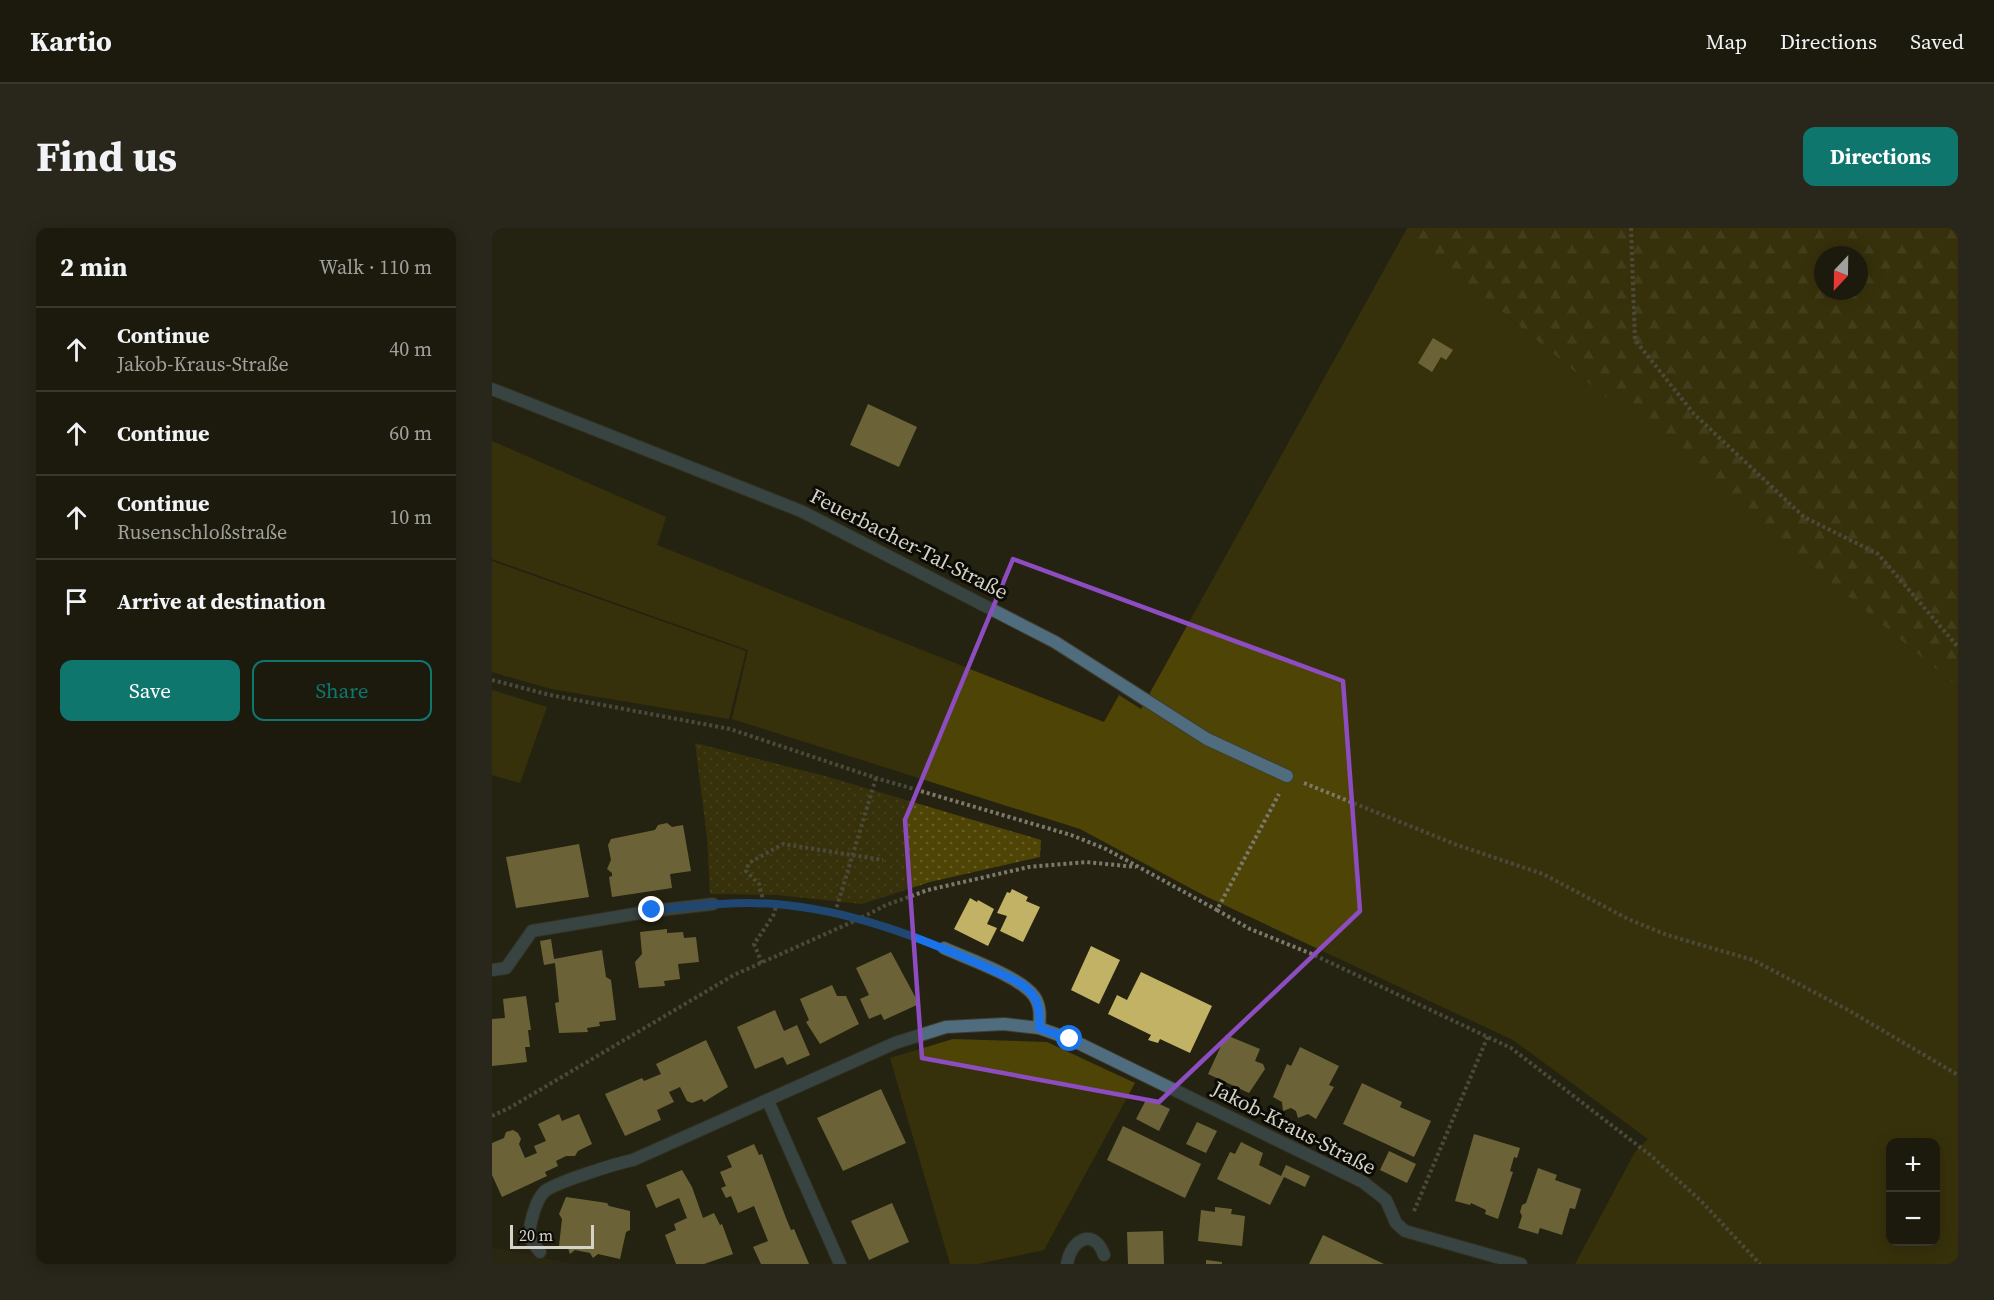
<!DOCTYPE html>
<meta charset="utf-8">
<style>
body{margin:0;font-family:"Source Serif 4",serif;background:#29271b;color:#f1f3f6}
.controls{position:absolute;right:18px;bottom:18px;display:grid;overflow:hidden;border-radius:12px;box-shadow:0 3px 15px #0003}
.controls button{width:54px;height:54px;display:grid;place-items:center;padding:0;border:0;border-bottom:2px solid #3a382e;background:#1c1a0d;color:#f1f3f6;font:30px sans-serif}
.compass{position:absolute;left:1322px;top:18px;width:54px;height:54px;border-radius:50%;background:#1c1a0d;box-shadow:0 3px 15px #0003;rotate:202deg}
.scale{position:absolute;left:18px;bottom:15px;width:84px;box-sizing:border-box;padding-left:6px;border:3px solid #d5d3c8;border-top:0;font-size:16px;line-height:21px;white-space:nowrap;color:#d5d3c8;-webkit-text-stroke:4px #0c0b05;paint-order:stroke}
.stop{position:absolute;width:18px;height:18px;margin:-14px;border:4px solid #1a73e8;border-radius:50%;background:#fff}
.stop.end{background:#1a73e8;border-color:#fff;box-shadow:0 2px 6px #0008}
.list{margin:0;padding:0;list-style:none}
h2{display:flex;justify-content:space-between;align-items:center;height:78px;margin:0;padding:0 24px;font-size:26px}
h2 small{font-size:20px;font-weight:400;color:#a0a19d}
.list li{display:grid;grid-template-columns:39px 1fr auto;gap:18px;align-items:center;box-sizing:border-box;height:84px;padding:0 24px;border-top:2px solid #3a382e}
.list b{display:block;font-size:22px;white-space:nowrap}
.list p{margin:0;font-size:20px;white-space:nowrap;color:#a0a19d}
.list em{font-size:20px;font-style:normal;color:#a0a19d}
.actions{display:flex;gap:12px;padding:18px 24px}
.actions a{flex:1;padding:14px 0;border:2px solid #0f766e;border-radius:12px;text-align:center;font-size:21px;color:#0f766e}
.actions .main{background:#0f766e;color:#fff}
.icon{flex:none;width:33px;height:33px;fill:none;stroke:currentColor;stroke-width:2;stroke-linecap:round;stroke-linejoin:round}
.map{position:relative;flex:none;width:1466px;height:1036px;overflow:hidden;border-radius:12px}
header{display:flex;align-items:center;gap:36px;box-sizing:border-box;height:84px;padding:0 30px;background:#1c1a0d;border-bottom:2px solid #3a382e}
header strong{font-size:28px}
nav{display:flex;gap:33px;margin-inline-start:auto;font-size:21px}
.intro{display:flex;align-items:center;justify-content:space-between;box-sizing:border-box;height:144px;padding:0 36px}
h1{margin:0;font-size:42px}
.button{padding:15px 27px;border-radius:12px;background:#0f766e;color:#fff;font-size:21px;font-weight:700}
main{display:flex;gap:36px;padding:0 36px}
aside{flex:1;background:#1c1a0d;border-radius:12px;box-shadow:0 3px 15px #0003}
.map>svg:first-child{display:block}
.built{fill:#302b13}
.green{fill:#4e4405;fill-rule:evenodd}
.forest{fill:url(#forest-firs);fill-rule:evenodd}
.park{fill:url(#park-dots)}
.building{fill:#c1b266}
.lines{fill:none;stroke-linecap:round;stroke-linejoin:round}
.lane-casing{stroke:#413e2e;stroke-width:14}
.street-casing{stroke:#413e2e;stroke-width:14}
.path{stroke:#7b796b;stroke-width:4;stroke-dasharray:3 3;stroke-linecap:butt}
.lane{stroke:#506d7f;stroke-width:12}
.street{stroke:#506d7f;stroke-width:12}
.route{stroke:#1a73e8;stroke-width:8}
.marked{fill:none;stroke:#8d4dc1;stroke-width:4.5;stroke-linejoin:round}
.labels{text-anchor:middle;stroke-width:6;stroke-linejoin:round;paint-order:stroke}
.street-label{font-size:21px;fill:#d5d3c8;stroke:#0c0b05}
</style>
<header>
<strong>Kartio</strong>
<nav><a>Map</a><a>Directions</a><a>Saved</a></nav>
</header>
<div class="intro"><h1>Find us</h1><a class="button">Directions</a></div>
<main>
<aside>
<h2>2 min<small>Walk · 110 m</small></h2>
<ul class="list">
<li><svg class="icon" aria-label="ahead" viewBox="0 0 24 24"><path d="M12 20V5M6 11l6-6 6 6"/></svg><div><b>Continue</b><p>Jakob-Kraus-Straße</p></div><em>40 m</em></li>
<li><svg class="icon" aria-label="ahead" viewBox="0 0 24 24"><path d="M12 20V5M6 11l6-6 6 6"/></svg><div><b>Continue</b></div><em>60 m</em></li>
<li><svg class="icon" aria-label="ahead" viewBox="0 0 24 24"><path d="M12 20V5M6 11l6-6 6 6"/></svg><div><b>Continue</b><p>Rusenschloßstraße</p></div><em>10 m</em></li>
<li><svg class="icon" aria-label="arrive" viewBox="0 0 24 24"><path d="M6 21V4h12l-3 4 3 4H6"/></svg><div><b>Arrive at destination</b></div></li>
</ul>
<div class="actions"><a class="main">Save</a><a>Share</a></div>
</aside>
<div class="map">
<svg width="1466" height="1036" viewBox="0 0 1466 1036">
<defs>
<pattern id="forest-firs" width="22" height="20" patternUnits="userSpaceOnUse" patternTransform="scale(1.5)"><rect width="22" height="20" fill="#4e4405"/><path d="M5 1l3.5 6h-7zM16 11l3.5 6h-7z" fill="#675e28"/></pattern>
<pattern id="park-dots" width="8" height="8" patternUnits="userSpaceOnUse" patternTransform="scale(1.5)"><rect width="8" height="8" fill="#4e4405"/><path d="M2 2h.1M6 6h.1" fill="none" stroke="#675e28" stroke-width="1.8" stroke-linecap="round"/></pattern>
</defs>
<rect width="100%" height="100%" fill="#252211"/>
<!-- built -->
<polygon class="built" points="0,1019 81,1036 0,1036"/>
<!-- green -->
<g class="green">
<path d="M913,4L1466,459V1036H1083L1143,924L1156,911L1021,812L713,668L588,601L240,491L256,422L0,331V213L174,289L165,317L612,494L627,467L649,481ZM1398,914H1444V1014H1398Z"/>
<polygon points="0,333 254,423 237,491 59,461 0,444"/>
<polygon points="0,462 55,479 28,555 0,547"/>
<polygon points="461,811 555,814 643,855 552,1022 486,1036 458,1036 398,830"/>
</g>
<!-- forest -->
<path class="forest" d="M915,0H1466V459L913,4ZM1331,27H1367V63H1331Z"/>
<!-- park -->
<polygon class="park" points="203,515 333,548 549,612 548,629 438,654 370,676 285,667 218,666 215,609"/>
<!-- building -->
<g class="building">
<polygon points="941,110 961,122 954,132 949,129 940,144 926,135"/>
<polygon points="376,176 425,199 407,239 358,217"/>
<polygon points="175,595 180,599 191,597 199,643 178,646 180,660 120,669 117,649 120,648 120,645 115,641 119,632 116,617 119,611 163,602 166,597"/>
<polygon points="87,616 97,669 24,680 14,629"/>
<polygon points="520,661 536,669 534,673 548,679 531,714 508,703 515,688 505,685 515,664 518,665"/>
<polygon points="478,670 485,674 486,672 502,681 495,696 505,700 496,718 462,701"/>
<polygon points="175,701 175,705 191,704 192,710 204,709 207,734 186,736 188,751 172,753 173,758 147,760 143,734 150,726 148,704"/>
<polygon points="59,711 62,731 110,722 114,749 119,752 124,792 107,794 108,798 95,800 96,804 67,805 63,775 67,774 63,735 52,737 48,713"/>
<polygon points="599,718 628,732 607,776 579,762"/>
<polygon points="399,724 427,776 392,792 389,786 377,791 368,771 377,767 364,740"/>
<polygon points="649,744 720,778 698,825 668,811 666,815 656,812 659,807 616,786 625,767 635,772"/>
<polygon points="340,757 345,768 354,768 367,796 328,816 314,794 317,792 308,771"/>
<polygon points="34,768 39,802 36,802 38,819 33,819 35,834 0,838 0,791 13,790 11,771"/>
<polygon points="283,782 292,803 305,797 318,827 295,837 291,829 263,841 245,799"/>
<polygon points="734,807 768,821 763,833 771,836 773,841 757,865 716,846"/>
<polygon points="214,812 236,859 212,874 210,871 200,875 195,873 188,859 177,864 182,874 165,882 169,892 133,908 113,866 150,850 152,853 169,846 164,836"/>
<polygon points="808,819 847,838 837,857 842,859 824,891 816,886 806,890 804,883 799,880 791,883 790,874 781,869 795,836 799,838"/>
<polygon points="870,855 910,874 908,879 939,893 922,929 851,896"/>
<polygon points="389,861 414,915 351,943 325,890"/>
<polygon points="655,870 678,881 667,903 644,891"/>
<polygon points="67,886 70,893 87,886 100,916 86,923 83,928 74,928 64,933 66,938 53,944 55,948 10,969 0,947 0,915 12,910 14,904 21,902 26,905 29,911 27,916 33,930 45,925 42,918 54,913 46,896"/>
<polygon points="705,894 725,903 714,925 694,916"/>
<polygon points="631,898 709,936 693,970 615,932"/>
<polygon points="982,906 1028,920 1025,930 1022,929 1018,943 1021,944 1006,991 993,986 994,982 979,975 978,977 963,973"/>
<polygon points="749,914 771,925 767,937 789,948 794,937 818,948 813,959 792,949 778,977 725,951 738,924 743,926"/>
<polygon points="262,916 267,927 270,926 294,990 299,1002 302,1001 317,1036 269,1036 261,1019 276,1013 262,978 246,985 239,968 234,970 229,960 234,958 228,944 240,939 235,928"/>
<polygon points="897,923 924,936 915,955 888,942"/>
<polygon points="1046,940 1065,947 1063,952 1089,961 1083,981 1078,980 1070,1007 1048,1000 1046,1006 1026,1000 1030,988 1028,984 1030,977 1034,975"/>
<polygon points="190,942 200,959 211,990 222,985 228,997 230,996 241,1026 212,1036 184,1036 173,1007 184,1002 182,996 195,990 187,970 164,980 154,957"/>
<polygon points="74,969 115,975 117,978 138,983 138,1002 134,1004 128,1031 106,1026 101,1030 98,1025 83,1022 78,1026 76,1020 67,1018 70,991 67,986"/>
<polygon points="400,975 417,1014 377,1032 359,993"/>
<polygon points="723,979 740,981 739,986 753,988 750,1018 706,1013 709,982 723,984"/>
<polygon points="671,1003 672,1036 636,1036 635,1004"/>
<polygon points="831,1007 892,1036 817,1036"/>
<polygon points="714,1032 730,1034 730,1036 714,1036"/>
</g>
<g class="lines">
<!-- lane casing -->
<g class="lane-casing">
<g id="lane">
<polyline points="0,161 309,283 563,414 715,511 795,548"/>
<path d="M48,1024L36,1008C39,995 42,975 52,964C61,955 126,935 141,932"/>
<path d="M575,1036C579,1011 602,999 612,1027"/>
</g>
</g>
<!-- street casing -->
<g class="street-casing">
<g id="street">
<path d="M452,720C476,731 527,748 542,768C549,778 548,789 547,800"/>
<polyline points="0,742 14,740 40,703 160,683 221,676"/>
<polyline points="276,873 348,1036"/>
<polyline points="141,932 403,815 454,799 512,796 547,800 578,811 871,954 894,972 904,995 913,1003 1029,1036"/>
</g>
</g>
<!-- path -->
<g class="path">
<polyline points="1139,0 1143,112 1202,186 1312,289 1386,326 1466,419"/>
<polyline points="0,452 58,467 238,501 384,550 579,607 614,621 725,682 787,566"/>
<polyline points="812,555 965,617 1051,646 1136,691 1175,707 1261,732 1356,782 1466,847"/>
<polyline points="272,675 267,656 254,643 257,635 291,616 391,632"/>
<polyline points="239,676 285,676 369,690 394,677 436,662 537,639 594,634 644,639"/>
<polyline points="725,682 758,701 820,726 1019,820 1157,926 1209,973 1268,1036"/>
<polyline points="343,685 384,550"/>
<polyline points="270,735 262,716 281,688 285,676"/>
<polyline points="0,888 19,879 242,747 369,690 434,713"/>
<polyline points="922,983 996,808"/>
</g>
<!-- lane -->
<use href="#lane" class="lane"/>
<!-- street -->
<use href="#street" class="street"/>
</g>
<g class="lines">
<!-- route -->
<path class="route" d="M160,682C201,678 242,673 283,676C358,682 428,709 496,740C511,747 533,754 542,769C548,778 548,789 547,800L578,811"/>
</g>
<!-- marked area -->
<path d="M0 0H1466V1036H0ZM521,331L851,453L868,683L667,874L430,830L413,592Z" fill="#252211" fill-opacity=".55" fill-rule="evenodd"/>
<path class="marked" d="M521,331L851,453L868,683L667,874L430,830L413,592Z"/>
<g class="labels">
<!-- street labels -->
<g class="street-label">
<text transform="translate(417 316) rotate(27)" y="7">Feuerbacher-Tal-Straße</text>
<text transform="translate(802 900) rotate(27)" y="7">Jakob-Kraus-Straße</text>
</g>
</g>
</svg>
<div class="controls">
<button>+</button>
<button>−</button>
</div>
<svg class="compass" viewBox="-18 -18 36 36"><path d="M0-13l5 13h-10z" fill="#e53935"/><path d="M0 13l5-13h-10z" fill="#a0a19d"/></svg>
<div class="scale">20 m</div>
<div class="stop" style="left:578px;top:811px"></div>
<div class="stop end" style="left:160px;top:682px"></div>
</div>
</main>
